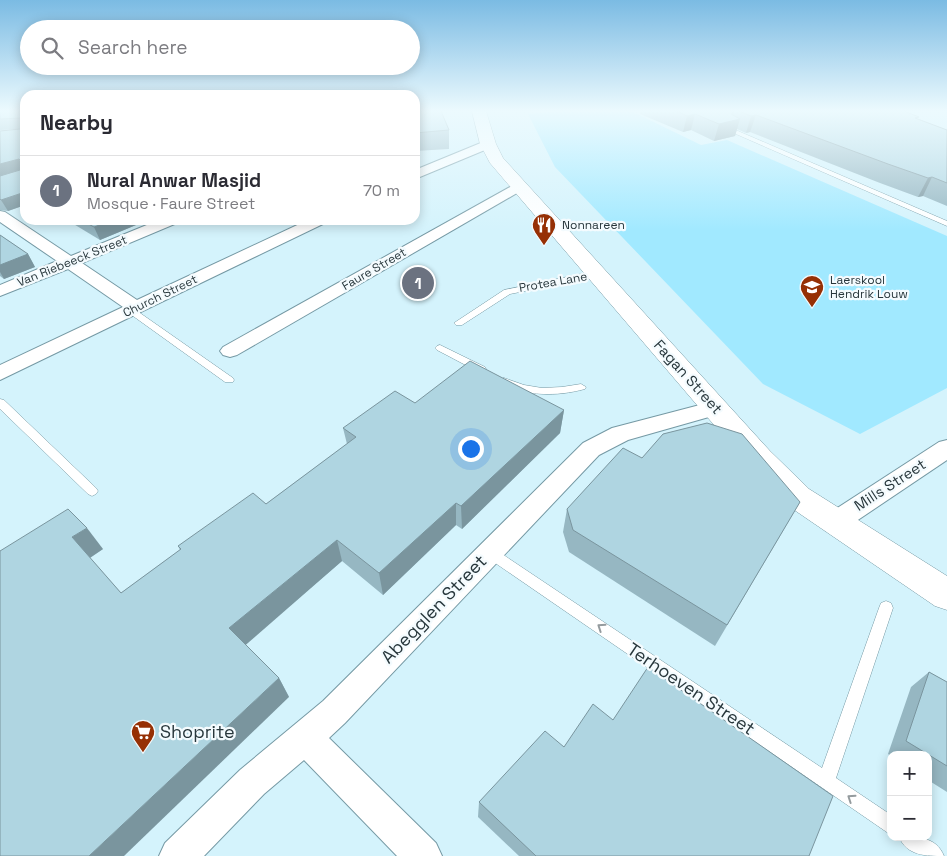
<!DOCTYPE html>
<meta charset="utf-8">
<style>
body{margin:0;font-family:"Space Grotesk",sans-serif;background:#f2f2f3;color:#2b2b33}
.controls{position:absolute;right:15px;bottom:15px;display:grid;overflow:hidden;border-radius:10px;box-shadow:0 2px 12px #0003}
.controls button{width:45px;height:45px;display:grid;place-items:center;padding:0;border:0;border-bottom:1px solid #e1e1e2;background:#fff;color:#2b2b33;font:25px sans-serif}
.you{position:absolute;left:470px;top:448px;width:18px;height:18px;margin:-12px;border:4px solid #fff;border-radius:50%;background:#1a73e8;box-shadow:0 0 0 8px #1a73e833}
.badge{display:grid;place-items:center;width:32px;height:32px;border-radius:50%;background:#7c3aed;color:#fff;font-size:16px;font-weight:700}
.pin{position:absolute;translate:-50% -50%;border:2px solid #fff;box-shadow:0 1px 5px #0006}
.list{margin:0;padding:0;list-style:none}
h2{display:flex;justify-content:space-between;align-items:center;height:65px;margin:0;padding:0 20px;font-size:21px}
h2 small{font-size:16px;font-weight:400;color:#7c7c81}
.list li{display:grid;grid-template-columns:32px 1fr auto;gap:15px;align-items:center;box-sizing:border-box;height:70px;padding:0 20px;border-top:1px solid #e1e1e2}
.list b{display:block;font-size:19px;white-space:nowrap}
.list p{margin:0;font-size:16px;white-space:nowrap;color:#7c7c81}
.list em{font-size:16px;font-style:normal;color:#7c7c81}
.icon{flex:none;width:28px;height:28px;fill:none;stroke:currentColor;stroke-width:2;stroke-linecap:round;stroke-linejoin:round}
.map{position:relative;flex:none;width:947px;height:856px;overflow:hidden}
.search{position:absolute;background:#fff;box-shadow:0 2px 12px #0003;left:20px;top:20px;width:400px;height:55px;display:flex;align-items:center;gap:12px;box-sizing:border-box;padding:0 18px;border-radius:28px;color:#7c7c81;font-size:19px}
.panel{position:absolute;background:#fff;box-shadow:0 2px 12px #0003;left:20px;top:90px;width:400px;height:135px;border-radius:15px}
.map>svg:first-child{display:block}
.green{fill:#a1e9ff}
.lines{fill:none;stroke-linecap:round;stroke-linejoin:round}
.lane-casing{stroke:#7599a4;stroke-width:1}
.street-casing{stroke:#7599a4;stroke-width:2}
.secondary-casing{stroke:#7599a4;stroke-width:1}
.lane{fill:#fff;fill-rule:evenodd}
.street{fill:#fff;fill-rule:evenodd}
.secondary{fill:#fff;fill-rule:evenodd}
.wall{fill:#96b7c2}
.shaded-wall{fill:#7a959e}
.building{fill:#afd5e1;stroke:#7a959e}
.oneway{stroke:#949b9e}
.labels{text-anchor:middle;stroke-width:4.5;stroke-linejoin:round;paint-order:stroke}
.far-poi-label{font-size:12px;fill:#28373c;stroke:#f4fbfe;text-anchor:start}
.far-street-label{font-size:12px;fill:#28373c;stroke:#f4fbfe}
.street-label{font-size:15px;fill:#28373c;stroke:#f4fbfe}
.near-street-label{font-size:18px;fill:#28373c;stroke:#f4fbfe}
.near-poi-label{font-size:18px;fill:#28373c;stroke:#f4fbfe;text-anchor:start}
</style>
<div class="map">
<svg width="947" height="856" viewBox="0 0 947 856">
<rect width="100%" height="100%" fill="#d4f3fc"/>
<!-- green -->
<polygon class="green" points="555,111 631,111 701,145 727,140 947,236 947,388 860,434 763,384 555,167 528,114"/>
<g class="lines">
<!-- lane casing -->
<g class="lane-casing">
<g id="lane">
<polygon points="731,128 947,221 947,226 729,131 728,130"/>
<polygon points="597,271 600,272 600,276 510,294 462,325 456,325 454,323 504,290"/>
<polygon points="134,306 137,307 140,313 233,378 234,380 233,382 225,382 133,316 129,309"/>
<polygon points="440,345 485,367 486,369 481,372 477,371 437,350 435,348 437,346"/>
<path d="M504,378L524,385L542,388L562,387L581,384L586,387L585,389C555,397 528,396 500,383L499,381Z"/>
<polygon points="0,399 4,400 96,488 98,491 96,494 92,496 88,494 0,409"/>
<polygon points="490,546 822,768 879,608 881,603 886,601 891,603 893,608 836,778 891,815 891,835 485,556 483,552 485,548"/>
<path d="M899,837C917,837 936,836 944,856C926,856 907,856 899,837Z"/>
</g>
</g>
<!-- street casing -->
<g class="street-casing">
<g id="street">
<polygon points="488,140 494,144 492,147 415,179 415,170"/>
<polygon points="519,182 524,183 526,186 524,189 237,355 230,357 223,355 220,351 223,347"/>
<polygon points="0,211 5,212 71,256 159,220 180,220 177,223 82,263 137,300 308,220 328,220 325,223 0,380 0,365 123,307 68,269 0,296 0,285 57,261 0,222"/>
<polygon points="715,401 723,403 726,408 723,413 628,440 599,455 345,723 329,738 436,843 442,856 397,856 304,760 264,794 204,856 159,856 165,843 240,770 323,701 583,443 612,428"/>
<polygon points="947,440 947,460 843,530 834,534 825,530 821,523 825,516 939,442"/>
</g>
</g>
<!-- secondary casing -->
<g class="secondary-casing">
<polygon id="secondary" points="472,111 486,111 496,144 503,158 770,451 809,489 947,576 947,610 935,606 787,505 750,467 490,163 480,144"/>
</g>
<!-- lane -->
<use href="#lane" class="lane"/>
<!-- street -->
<use href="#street" class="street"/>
<!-- secondary -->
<use href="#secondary" class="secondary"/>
</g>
<!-- wall -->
<g class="wall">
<polygon points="0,111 25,111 25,205 8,211 0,210 0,131 20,129 0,130"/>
<polygon points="415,111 449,130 449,149 415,151"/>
<polygon points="641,111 904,111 918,119 947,130 947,206 923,196 918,197 880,183 750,132 746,133 737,129 735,136 714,141 691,130 683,132 640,114"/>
<polygon points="67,220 148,220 100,240"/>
<polygon points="0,235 28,254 35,267 4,279 0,276"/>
<polygon points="415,403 564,410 560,433 462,529 456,525 383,595 342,561 245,644 279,678 289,697 0,551 103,549 90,558 121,593 180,550 178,546 266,504 347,444 343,428"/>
<polygon points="642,458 800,502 715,646 569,552 563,532 567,509"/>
<polygon points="929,672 947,682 947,792 928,780 928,755 891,755 891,756 888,754 911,687"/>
<polygon points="613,720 809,856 519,856 478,817 479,802 564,747"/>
</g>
<!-- shaded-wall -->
<g class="shaded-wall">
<polygon points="733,111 734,111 732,121 740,119 735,136 714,141 719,124 731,114"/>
<polygon points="695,114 691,130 683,132 687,116"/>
<polygon points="756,115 750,132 746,133 751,116"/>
<polygon points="19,159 24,170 0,177 0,164"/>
<polygon points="932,177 923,196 918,197 928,178"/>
<polygon points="25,192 25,205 8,211 1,200"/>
<polygon points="113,220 148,220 100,240 94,227"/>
<polygon points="28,254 35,267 4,279 0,272 0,265"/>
<polygon points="564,410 560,433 462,529 461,506"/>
<polygon points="456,503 456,525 383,595 379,573"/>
<polygon points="87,528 103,549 88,559 72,537"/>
<polygon points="337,540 342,561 241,649 229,628"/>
<polygon points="279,678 289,697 124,856 89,856"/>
</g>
<!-- building -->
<g class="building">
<polygon points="0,111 25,111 25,192 1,200 0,199 0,176 20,170 21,161 19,159 0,164 0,131 20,129 22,127 21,118 0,119"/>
<polygon points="415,111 441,111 449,130 415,133"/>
<polygon points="677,111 733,111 731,114 740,119 719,124 695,114 687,116"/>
<polygon points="739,111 904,111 919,117 915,118 947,130 947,183 932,177 928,178 888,164 756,115 751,116"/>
<polygon points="81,220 113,220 94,227"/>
<polygon points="0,235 28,254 0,265"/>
<polygon points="470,361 564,410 461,506 456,503 379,573 337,540 229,628 279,678 89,856 0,856 0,551 68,509 87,528 72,537 121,593 181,549 178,546 253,493 266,504 356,437 343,428 395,391 415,403"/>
<polygon points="707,423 742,434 800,502 727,625 573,530 567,509 623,448 642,458 663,434"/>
<polygon points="648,667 833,796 809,856 536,856 479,802 545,731 564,747 593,704 613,720"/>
<polygon points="929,672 947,682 947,766 906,741"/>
</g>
<!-- one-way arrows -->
<defs><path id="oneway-chevron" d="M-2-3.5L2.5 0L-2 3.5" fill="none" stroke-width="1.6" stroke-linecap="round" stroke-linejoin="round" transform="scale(1.25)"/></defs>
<g class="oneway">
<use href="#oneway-chevron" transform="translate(601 627) rotate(-146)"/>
<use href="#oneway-chevron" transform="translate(851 798) rotate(-146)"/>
</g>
<!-- sky -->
<linearGradient id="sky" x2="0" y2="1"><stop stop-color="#7bbbe3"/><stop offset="0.48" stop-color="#ecfafe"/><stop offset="1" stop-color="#ecfafe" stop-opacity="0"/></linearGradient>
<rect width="947" height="231" fill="url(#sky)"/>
<!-- icons -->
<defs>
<g id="restaurant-pin" transform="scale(1.25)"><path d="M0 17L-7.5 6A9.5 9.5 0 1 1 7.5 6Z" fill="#963005" stroke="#f4fbfe"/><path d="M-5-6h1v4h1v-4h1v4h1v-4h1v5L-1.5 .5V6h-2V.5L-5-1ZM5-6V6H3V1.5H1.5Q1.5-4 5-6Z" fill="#fff"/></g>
<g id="school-pin" transform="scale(1.25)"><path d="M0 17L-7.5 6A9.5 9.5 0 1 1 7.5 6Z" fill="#963005" stroke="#f4fbfe"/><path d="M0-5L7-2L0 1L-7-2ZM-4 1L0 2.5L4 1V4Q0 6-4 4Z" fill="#fff"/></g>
<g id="supermarket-pin" transform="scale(1.25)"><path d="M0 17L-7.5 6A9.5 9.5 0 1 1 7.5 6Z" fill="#963005" stroke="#f4fbfe"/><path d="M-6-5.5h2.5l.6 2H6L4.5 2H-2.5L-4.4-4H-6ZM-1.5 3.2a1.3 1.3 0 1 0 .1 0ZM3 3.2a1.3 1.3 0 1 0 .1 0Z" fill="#fff"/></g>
</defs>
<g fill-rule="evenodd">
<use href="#restaurant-pin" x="544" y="225"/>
<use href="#school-pin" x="812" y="287"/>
<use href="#supermarket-pin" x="143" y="732"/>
</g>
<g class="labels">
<!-- far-poi labels -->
<g class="far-poi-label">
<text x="562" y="229">Nonnareen</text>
<text x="830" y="284">Laerskool<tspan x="830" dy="14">Hendrik Louw</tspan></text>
</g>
<!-- far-street labels -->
<g class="far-street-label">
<text transform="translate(72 261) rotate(-22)" y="4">Van Riebeeck Street</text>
<text transform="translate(374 269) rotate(-30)" y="4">Faure Street</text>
<text transform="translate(553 282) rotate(-10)" y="4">Protea Lane</text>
<text transform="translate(160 296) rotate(-26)" y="4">Church Street</text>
</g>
<!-- street labels -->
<g class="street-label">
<text transform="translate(688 377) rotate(48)" y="5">Fagan Street</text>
<text transform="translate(890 485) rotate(-33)" y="5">Mills Street</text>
</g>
<!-- near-street labels -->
<g class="near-street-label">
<text transform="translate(434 609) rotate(-46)" y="6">Abegglen Street</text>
<text transform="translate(691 689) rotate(34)" y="6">Terhoeven Street</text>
</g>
<!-- near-poi labels -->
<g class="near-poi-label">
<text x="160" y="738">Shoprite</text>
</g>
</g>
</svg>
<div class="controls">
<button>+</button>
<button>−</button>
</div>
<div class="you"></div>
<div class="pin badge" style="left:418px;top:283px;background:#6b7280">1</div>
<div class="search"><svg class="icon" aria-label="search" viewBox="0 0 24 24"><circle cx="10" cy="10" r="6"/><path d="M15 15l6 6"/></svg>Search here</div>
<section class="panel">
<h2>Nearby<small></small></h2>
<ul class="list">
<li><span class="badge" style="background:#6b7280">1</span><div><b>Nural Anwar Masjid</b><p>Mosque · Faure Street</p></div><em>70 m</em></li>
</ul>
</section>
</div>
